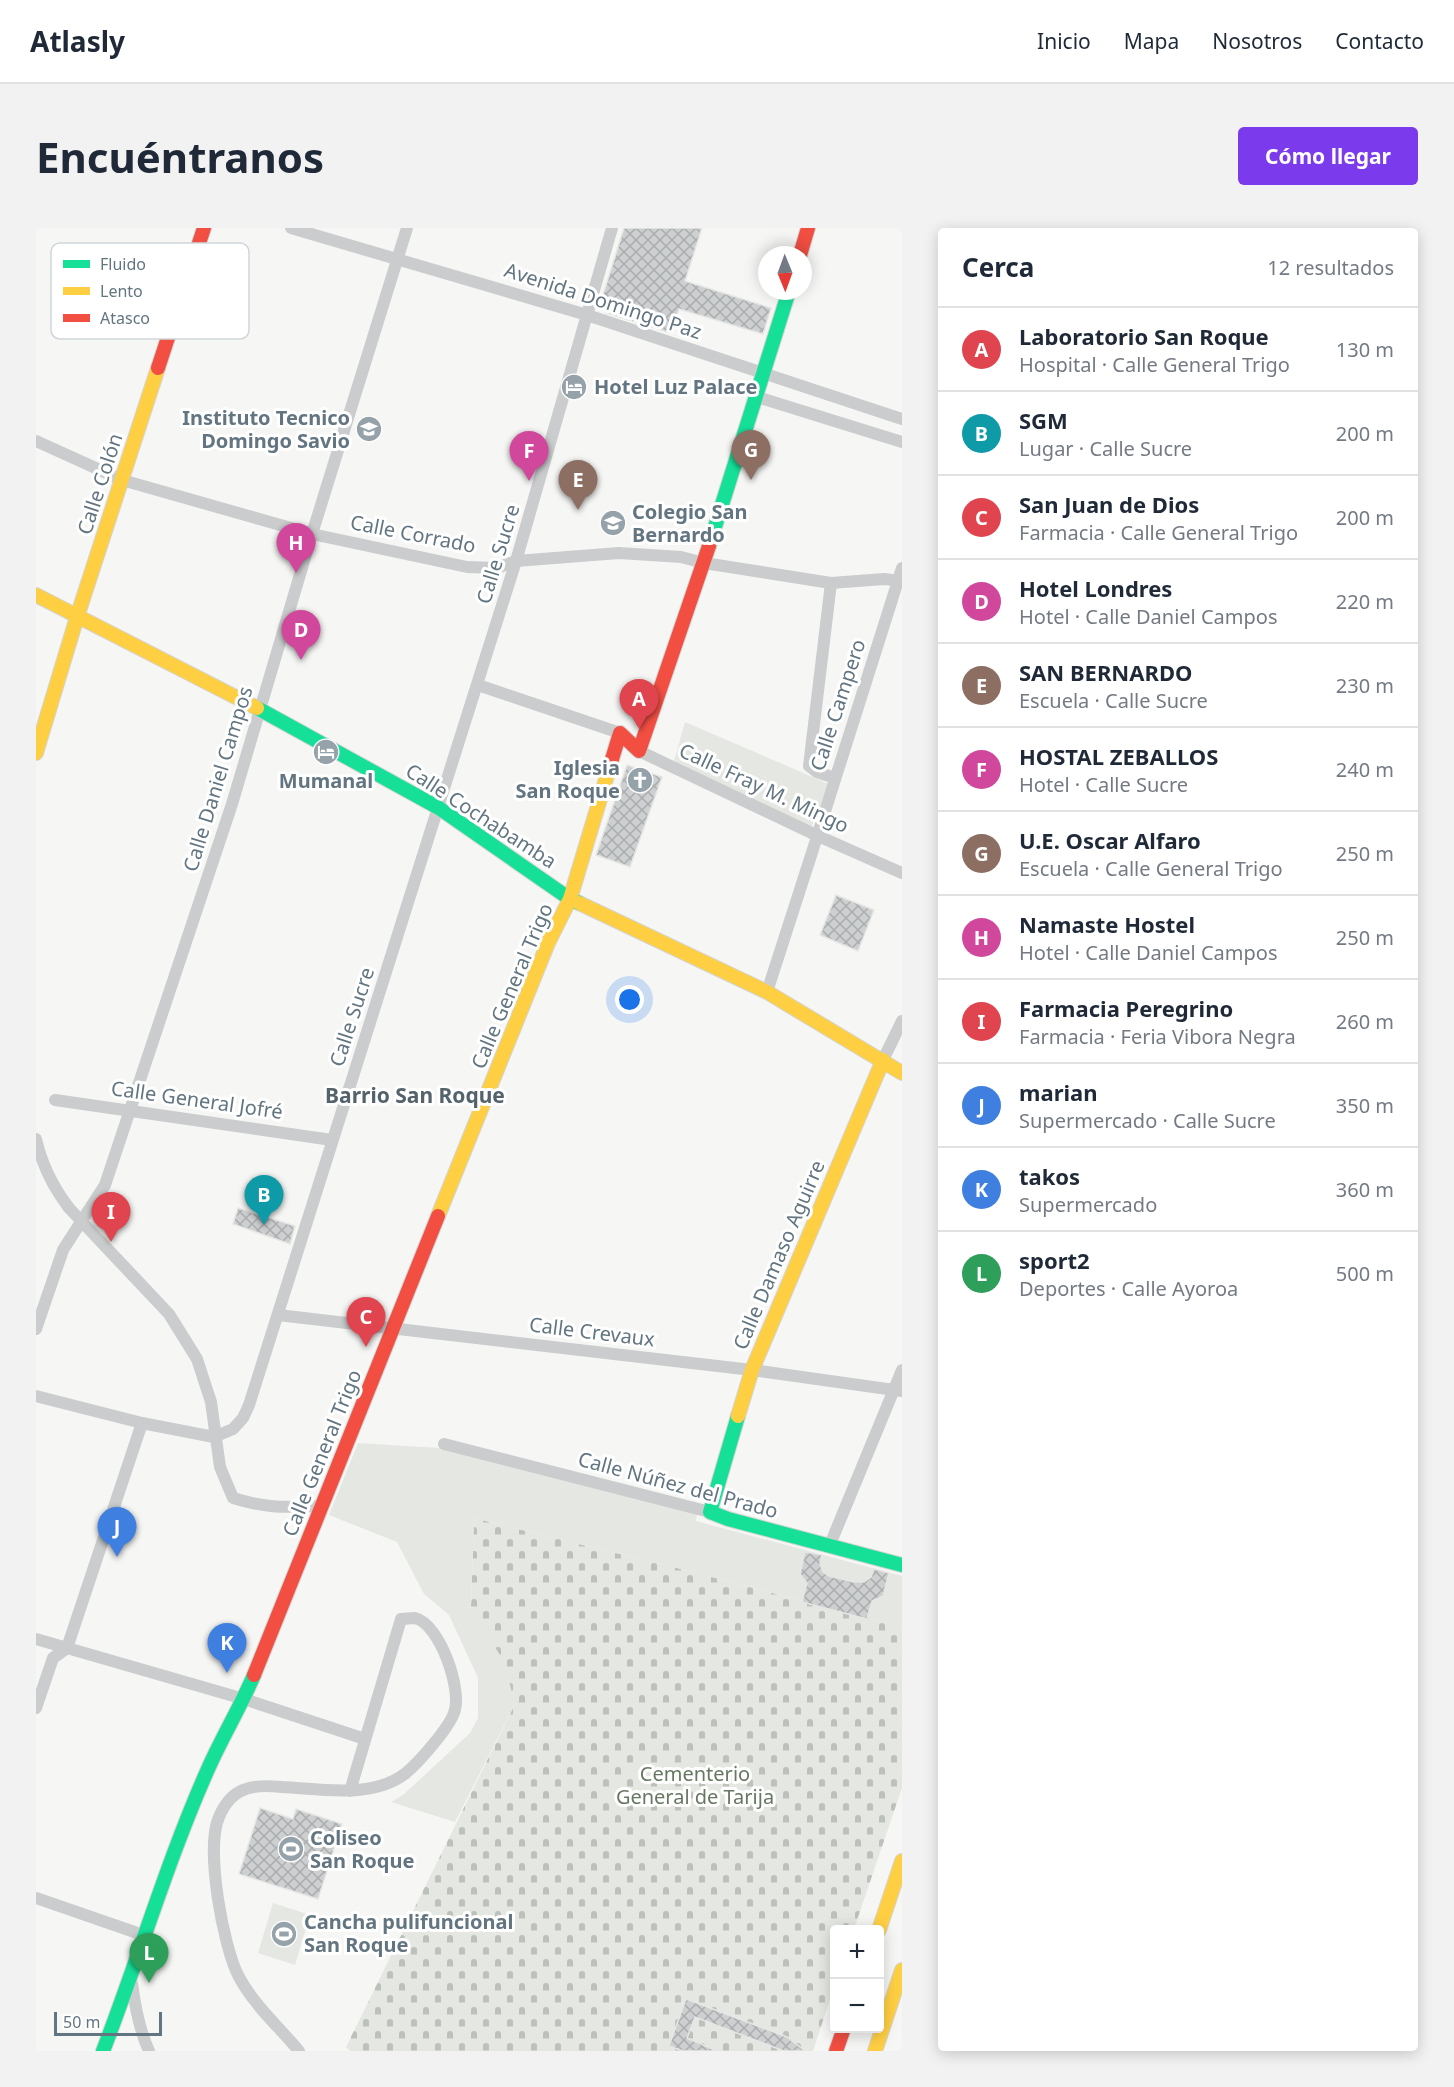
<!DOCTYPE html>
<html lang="es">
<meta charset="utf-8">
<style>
body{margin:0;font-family:"Noto Sans",sans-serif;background:#f2f2f3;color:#1f2937}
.controls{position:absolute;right:18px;bottom:18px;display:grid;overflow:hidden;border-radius:6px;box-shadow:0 3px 15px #0003}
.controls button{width:54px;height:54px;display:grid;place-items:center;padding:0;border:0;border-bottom:2px solid #e0e1e3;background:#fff;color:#1f2937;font:30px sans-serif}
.compass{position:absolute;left:722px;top:18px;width:54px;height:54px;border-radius:50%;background:#fff;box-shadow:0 3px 15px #0003;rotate:179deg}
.scale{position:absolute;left:18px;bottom:15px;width:108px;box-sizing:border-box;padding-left:6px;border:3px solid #627580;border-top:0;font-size:16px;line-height:21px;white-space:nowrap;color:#627580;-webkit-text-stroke:4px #fff;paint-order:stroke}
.you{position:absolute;left:594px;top:772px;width:21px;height:21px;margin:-15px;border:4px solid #fff;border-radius:50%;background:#1a73e8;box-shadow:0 0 0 9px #1a73e833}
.badge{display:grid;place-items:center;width:39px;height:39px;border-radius:50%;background:#7c3aed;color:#fff;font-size:20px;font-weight:700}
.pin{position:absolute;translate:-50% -50px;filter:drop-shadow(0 2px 3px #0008)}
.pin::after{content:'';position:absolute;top:32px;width:21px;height:18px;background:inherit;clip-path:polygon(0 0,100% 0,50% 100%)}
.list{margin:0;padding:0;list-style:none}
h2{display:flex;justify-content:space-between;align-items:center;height:78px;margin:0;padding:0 24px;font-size:26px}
h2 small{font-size:20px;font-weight:400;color:#747a83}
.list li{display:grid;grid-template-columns:39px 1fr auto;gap:18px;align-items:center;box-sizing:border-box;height:84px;padding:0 24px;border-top:2px solid #e0e1e3}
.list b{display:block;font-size:22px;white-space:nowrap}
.list p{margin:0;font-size:20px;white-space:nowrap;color:#747a83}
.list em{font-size:20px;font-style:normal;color:#747a83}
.map{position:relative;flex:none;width:866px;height:1823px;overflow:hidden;border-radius:6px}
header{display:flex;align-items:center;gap:36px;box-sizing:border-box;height:84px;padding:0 30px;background:#fff;border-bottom:2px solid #e0e1e3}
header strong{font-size:28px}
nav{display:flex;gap:33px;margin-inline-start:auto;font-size:21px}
.intro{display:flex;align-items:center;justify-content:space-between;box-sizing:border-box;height:144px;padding:0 36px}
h1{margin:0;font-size:42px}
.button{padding:15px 27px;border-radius:6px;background:#7c3aed;color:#fff;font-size:21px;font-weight:700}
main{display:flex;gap:36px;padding:0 36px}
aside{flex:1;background:#fff;border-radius:6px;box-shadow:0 3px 15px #0003}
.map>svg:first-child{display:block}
.cemetery{fill:url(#cemetery-stones)}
.park{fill:#e5e8e2}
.building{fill:url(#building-cross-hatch);stroke:#e6e6e5;stroke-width:1.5}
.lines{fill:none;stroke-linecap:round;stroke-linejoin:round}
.fast-casing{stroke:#d3d4d5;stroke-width:16}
.slow-casing{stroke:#d3d4d5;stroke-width:16}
.jam-casing{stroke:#d3d4d5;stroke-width:16}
.street{stroke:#cbcccd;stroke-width:12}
.fast{stroke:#16e098;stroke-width:14}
.slow{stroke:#ffcf43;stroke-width:14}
.jam{stroke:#f24e42;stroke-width:14}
.street-bridge{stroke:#cbcccd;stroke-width:12}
.labels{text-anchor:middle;stroke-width:6;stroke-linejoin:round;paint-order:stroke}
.street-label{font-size:20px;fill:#627580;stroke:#fff}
.poi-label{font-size:20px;font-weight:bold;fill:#627580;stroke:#fff;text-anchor:start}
.park-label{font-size:20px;fill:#667861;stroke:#fff}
.neighbourhood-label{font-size:21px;font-weight:bold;fill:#54626b;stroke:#fff}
.key{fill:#fff;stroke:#d0d6d9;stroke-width:1.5}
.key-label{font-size:16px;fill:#627580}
</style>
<header>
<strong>Atlasly</strong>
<nav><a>Inicio</a><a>Mapa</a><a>Nosotros</a><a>Contacto</a></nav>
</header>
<div class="intro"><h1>Encuéntranos</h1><a class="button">Cómo llegar</a></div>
<main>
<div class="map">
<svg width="866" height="1823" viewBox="0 0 866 1823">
<defs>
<pattern id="cemetery-stones" width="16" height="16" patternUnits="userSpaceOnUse" patternTransform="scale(1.5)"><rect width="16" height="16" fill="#e5e8e2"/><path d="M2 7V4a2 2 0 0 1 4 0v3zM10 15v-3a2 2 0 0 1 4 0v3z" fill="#bdc1bc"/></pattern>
<pattern id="building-cross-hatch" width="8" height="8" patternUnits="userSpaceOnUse" patternTransform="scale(1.5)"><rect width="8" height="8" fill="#cdcfd0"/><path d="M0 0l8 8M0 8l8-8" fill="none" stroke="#aaadae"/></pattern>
</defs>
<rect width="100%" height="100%" fill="#f6f6f5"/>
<!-- cemetery -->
<polygon class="cemetery" points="438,1290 653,1343 866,1399 866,1560 818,1701 798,1702 798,1759 777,1823 314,1823 310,1819 479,1476 447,1401 435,1379"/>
<!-- park -->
<g class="park">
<polygon points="649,494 793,556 775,600 638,533"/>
<polygon points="322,1215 404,1220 661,1286 660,1293 866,1348 866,1399 653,1343 438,1290 435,1379 468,1434 479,1476 419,1594 355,1574 367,1567 434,1505 442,1490 442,1450 413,1387 388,1366 361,1314 293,1287"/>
<polygon points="237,1675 274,1687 259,1737 222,1725"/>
</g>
<!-- building -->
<g class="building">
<polygon points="588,0 666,0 649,53 735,80 727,106 643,81 635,105 570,85 565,73"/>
<polygon points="591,537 626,549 594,639 560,627"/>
<polygon points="800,667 838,682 822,723 784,707"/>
<polygon points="202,980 259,998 254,1016 197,996"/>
<polygon points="769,1324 786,1327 784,1336 787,1344 793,1348 818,1354 828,1354 835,1349 838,1341 853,1345 847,1368 836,1373 831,1391 766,1374 771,1355 764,1346"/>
<polygon points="224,1580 257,1591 260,1581 306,1596 282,1671 203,1646"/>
<polygon points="650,1771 751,1809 769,1823 748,1823 659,1789 651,1810 681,1823 647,1823 633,1818"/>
</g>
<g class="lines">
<!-- fast casing -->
<g class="fast-casing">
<g id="fast">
<polyline points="673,318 753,63"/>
<polyline points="221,480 403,580 534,671 543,675"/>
<polyline points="702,1188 674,1284 692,1291 866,1337"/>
<path d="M67,1823C103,1730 131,1633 172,1541C186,1509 204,1480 218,1447"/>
</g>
</g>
<!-- slow casing -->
<g class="slow-casing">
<g id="slow">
<polyline points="0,367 221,480"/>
<polyline points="0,525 41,389 122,140"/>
<polyline points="543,675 731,764 866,845"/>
<polyline points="402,988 512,715 534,671 573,541"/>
<polyline points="702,1188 716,1142 847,832"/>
<polyline points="843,1702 866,1633"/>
<polyline points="839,1823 866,1742"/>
</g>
</g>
<!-- jam casing -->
<g class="jam-casing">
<g id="jam">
<polyline points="764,27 772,0"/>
<polyline points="122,140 168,0"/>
<polyline points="573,541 584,505 603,523 673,318"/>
<polyline points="218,1447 402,988"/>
<polyline points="800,1823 808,1800"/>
</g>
</g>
<!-- street -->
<g class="street">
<polyline points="255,0 551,87 866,191"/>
<polyline points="721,169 866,214"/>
<polyline points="0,213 86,252 276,306 431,339 461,340 480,333 583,325 645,329 668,335 795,355 848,351 866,353"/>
<polyline points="795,355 773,538 781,544 799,550"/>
<polyline points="442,457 584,505"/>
<polyline points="603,523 782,608 866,645"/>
<path d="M731,764C777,623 821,482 866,340"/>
<polyline points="847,832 866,793"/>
<polyline points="19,872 296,912"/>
<path d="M0,911C6,937 17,959 33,980L133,1086L161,1131L175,1174L184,1239L197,1270C232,1281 250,1279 286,1278"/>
<polyline points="56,977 69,957 196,576 276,306 371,0"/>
<polyline points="242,1087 716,1142 866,1163"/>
<polyline points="0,1101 27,1022 34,1011"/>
<polyline points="0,1168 106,1195 178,1209 197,1201 207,1190 213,1177 480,333 576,0"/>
<polyline points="408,1216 674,1284"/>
<polyline points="793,1319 866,1142"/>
<polyline points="0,1411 208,1471 329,1511"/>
<polyline points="0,1480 17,1430 31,1420 106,1195"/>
<polyline points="0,1670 110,1708"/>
<path d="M96,1755C99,1779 103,1801 113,1823"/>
<path d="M263,1823C243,1799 218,1777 203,1749C187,1719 169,1620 183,1589C188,1577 197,1565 210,1561C220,1557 236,1558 246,1559C286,1561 337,1571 370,1545C384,1533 412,1501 418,1485C427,1463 404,1396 379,1390C375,1390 369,1391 365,1391L314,1563"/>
</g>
<!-- fast -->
<use href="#fast" class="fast"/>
<!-- slow -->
<use href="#slow" class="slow"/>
<!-- jam -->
<use href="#jam" class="jam"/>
<!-- street-bridge -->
<polyline class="street-bridge" points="34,1011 56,977"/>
</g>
<!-- icons -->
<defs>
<g id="hotel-disc" transform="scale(1.35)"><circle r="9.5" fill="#96a2a9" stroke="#fff"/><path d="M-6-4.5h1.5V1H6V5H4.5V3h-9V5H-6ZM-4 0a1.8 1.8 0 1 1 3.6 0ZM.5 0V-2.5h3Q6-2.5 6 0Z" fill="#fff"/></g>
<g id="school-disc" transform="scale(1.35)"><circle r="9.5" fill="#96a2a9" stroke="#fff"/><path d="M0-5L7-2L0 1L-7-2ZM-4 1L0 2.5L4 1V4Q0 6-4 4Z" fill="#fff"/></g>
<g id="church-disc" transform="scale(1.35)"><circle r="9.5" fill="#96a2a9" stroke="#fff"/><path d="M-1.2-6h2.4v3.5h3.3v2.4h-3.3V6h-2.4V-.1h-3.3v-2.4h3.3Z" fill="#fff"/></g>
<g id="stadium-disc" transform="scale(1.35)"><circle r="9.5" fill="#96a2a9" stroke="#fff"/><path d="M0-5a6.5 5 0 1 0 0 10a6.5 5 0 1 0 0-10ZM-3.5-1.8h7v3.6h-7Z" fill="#fff"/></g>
</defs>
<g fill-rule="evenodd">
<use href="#hotel-disc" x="538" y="159"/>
<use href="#school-disc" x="333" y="201"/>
<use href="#school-disc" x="577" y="295"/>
<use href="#hotel-disc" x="290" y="524"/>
<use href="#church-disc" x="604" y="552"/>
<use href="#stadium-disc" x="255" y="1621"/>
<use href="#stadium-disc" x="248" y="1706"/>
</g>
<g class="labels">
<!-- street labels -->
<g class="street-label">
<text transform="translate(567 73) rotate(18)" y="7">Avenida Domingo Paz</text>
<text transform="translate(64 256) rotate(-72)" y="7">Calle Colón</text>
<text transform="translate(377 306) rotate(11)" y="7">Calle Corrado</text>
<text transform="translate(462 326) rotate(-73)" y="7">Calle Sucre</text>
<text transform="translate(802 477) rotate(-72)" y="7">Calle Campero</text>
<text transform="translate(182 551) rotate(-73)" y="7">Calle Daniel Campos</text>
<text transform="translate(728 560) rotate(25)" y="7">Calle Fray M. Mingo</text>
<text transform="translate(445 588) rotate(33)" y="7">Calle Cochabamba</text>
<text transform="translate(476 758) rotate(-67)" y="7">Calle General Trigo</text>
<text transform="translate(316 789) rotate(-72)" y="7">Calle Sucre</text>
<text transform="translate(161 872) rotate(8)" y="7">Calle General Jofré</text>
<text transform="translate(743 1027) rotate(-67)" y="7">Calle Damaso Aguirre</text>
<text transform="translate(556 1104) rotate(7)" y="7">Calle Crevaux</text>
<text transform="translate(286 1225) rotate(-68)" y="7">Calle General Trigo</text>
<text transform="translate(642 1257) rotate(15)" y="7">Calle Núñez del Prado</text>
</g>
<!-- poi labels -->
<g class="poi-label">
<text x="558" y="166">Hotel Luz Palace</text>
<text x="314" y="197" text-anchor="end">Instituto Tecnico<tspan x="314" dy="23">Domingo Savio</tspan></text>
<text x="596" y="291">Colegio San<tspan x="596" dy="23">Bernardo</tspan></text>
<text x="584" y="547" text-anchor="end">Iglesia<tspan x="584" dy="23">San Roque</tspan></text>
<text x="290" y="560" text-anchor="middle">Mumanal</text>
<text x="274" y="1617">Coliseo<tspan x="274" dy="23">San Roque</tspan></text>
<text x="268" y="1701">Cancha pulifuncional<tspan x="268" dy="23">San Roque</tspan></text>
</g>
<!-- park labels -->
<g class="park-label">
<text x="659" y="1553">Cementerio<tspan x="659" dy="23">General de Tarija</tspan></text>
</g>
<!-- neighbourhood labels -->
<g class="neighbourhood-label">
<text x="379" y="875">Barrio San Roque</text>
</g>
</g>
<!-- legend -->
<rect x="15" y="15" width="198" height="96" rx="9" class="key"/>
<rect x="27" y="32" width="27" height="8" fill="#16e098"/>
<rect x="27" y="59" width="27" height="8" fill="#ffcf43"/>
<rect x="27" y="86" width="27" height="8" fill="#f24e42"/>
<g class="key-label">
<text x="64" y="42">Fluido</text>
<text x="64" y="69">Lento</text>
<text x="64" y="96">Atasco</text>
</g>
</svg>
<div class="controls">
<button>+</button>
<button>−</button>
</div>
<svg class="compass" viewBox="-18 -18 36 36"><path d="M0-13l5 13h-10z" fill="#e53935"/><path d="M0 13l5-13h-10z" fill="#747a83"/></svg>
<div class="scale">50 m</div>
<div class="you"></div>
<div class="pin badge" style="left:603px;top:501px;background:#e0444e">A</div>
<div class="pin badge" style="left:228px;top:997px;background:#0f9aa8">B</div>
<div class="pin badge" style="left:330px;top:1119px;background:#e0444e">C</div>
<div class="pin badge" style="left:265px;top:432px;background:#d1479c">D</div>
<div class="pin badge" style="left:542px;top:282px;background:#8d6e63">E</div>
<div class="pin badge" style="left:493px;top:253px;background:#d1479c">F</div>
<div class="pin badge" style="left:715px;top:252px;background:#8d6e63">G</div>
<div class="pin badge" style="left:260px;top:345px;background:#d1479c">H</div>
<div class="pin badge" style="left:75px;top:1014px;background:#e0444e">I</div>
<div class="pin badge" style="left:81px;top:1329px;background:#3f7fe0">J</div>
<div class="pin badge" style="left:191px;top:1445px;background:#3f7fe0">K</div>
<div class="pin badge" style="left:113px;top:1755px;background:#2e9e5b">L</div>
</div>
<aside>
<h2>Cerca<small>12 resultados</small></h2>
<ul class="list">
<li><span class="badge" style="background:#e0444e">A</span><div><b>Laboratorio San Roque</b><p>Hospital · Calle General Trigo</p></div><em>130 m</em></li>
<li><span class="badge" style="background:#0f9aa8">B</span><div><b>SGM</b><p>Lugar · Calle Sucre</p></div><em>200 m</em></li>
<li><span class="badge" style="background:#e0444e">C</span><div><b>San Juan de Dios</b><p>Farmacia · Calle General Trigo</p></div><em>200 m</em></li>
<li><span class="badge" style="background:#d1479c">D</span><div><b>Hotel Londres</b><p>Hotel · Calle Daniel Campos</p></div><em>220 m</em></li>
<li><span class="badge" style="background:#8d6e63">E</span><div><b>SAN BERNARDO</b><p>Escuela · Calle Sucre</p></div><em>230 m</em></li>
<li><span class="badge" style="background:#d1479c">F</span><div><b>HOSTAL ZEBALLOS</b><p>Hotel · Calle Sucre</p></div><em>240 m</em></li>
<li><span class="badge" style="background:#8d6e63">G</span><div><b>U.E. Oscar Alfaro</b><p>Escuela · Calle General Trigo</p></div><em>250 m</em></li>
<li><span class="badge" style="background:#d1479c">H</span><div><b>Namaste Hostel</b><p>Hotel · Calle Daniel Campos</p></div><em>250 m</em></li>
<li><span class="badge" style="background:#e0444e">I</span><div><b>Farmacia Peregrino</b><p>Farmacia · Feria Vibora Negra</p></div><em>260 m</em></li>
<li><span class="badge" style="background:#3f7fe0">J</span><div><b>marian</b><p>Supermercado · Calle Sucre</p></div><em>350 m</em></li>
<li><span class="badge" style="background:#3f7fe0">K</span><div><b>takos</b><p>Supermercado</p></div><em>360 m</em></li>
<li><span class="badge" style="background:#2e9e5b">L</span><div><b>sport2</b><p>Deportes · Calle Ayoroa</p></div><em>500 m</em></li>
</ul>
</aside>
</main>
